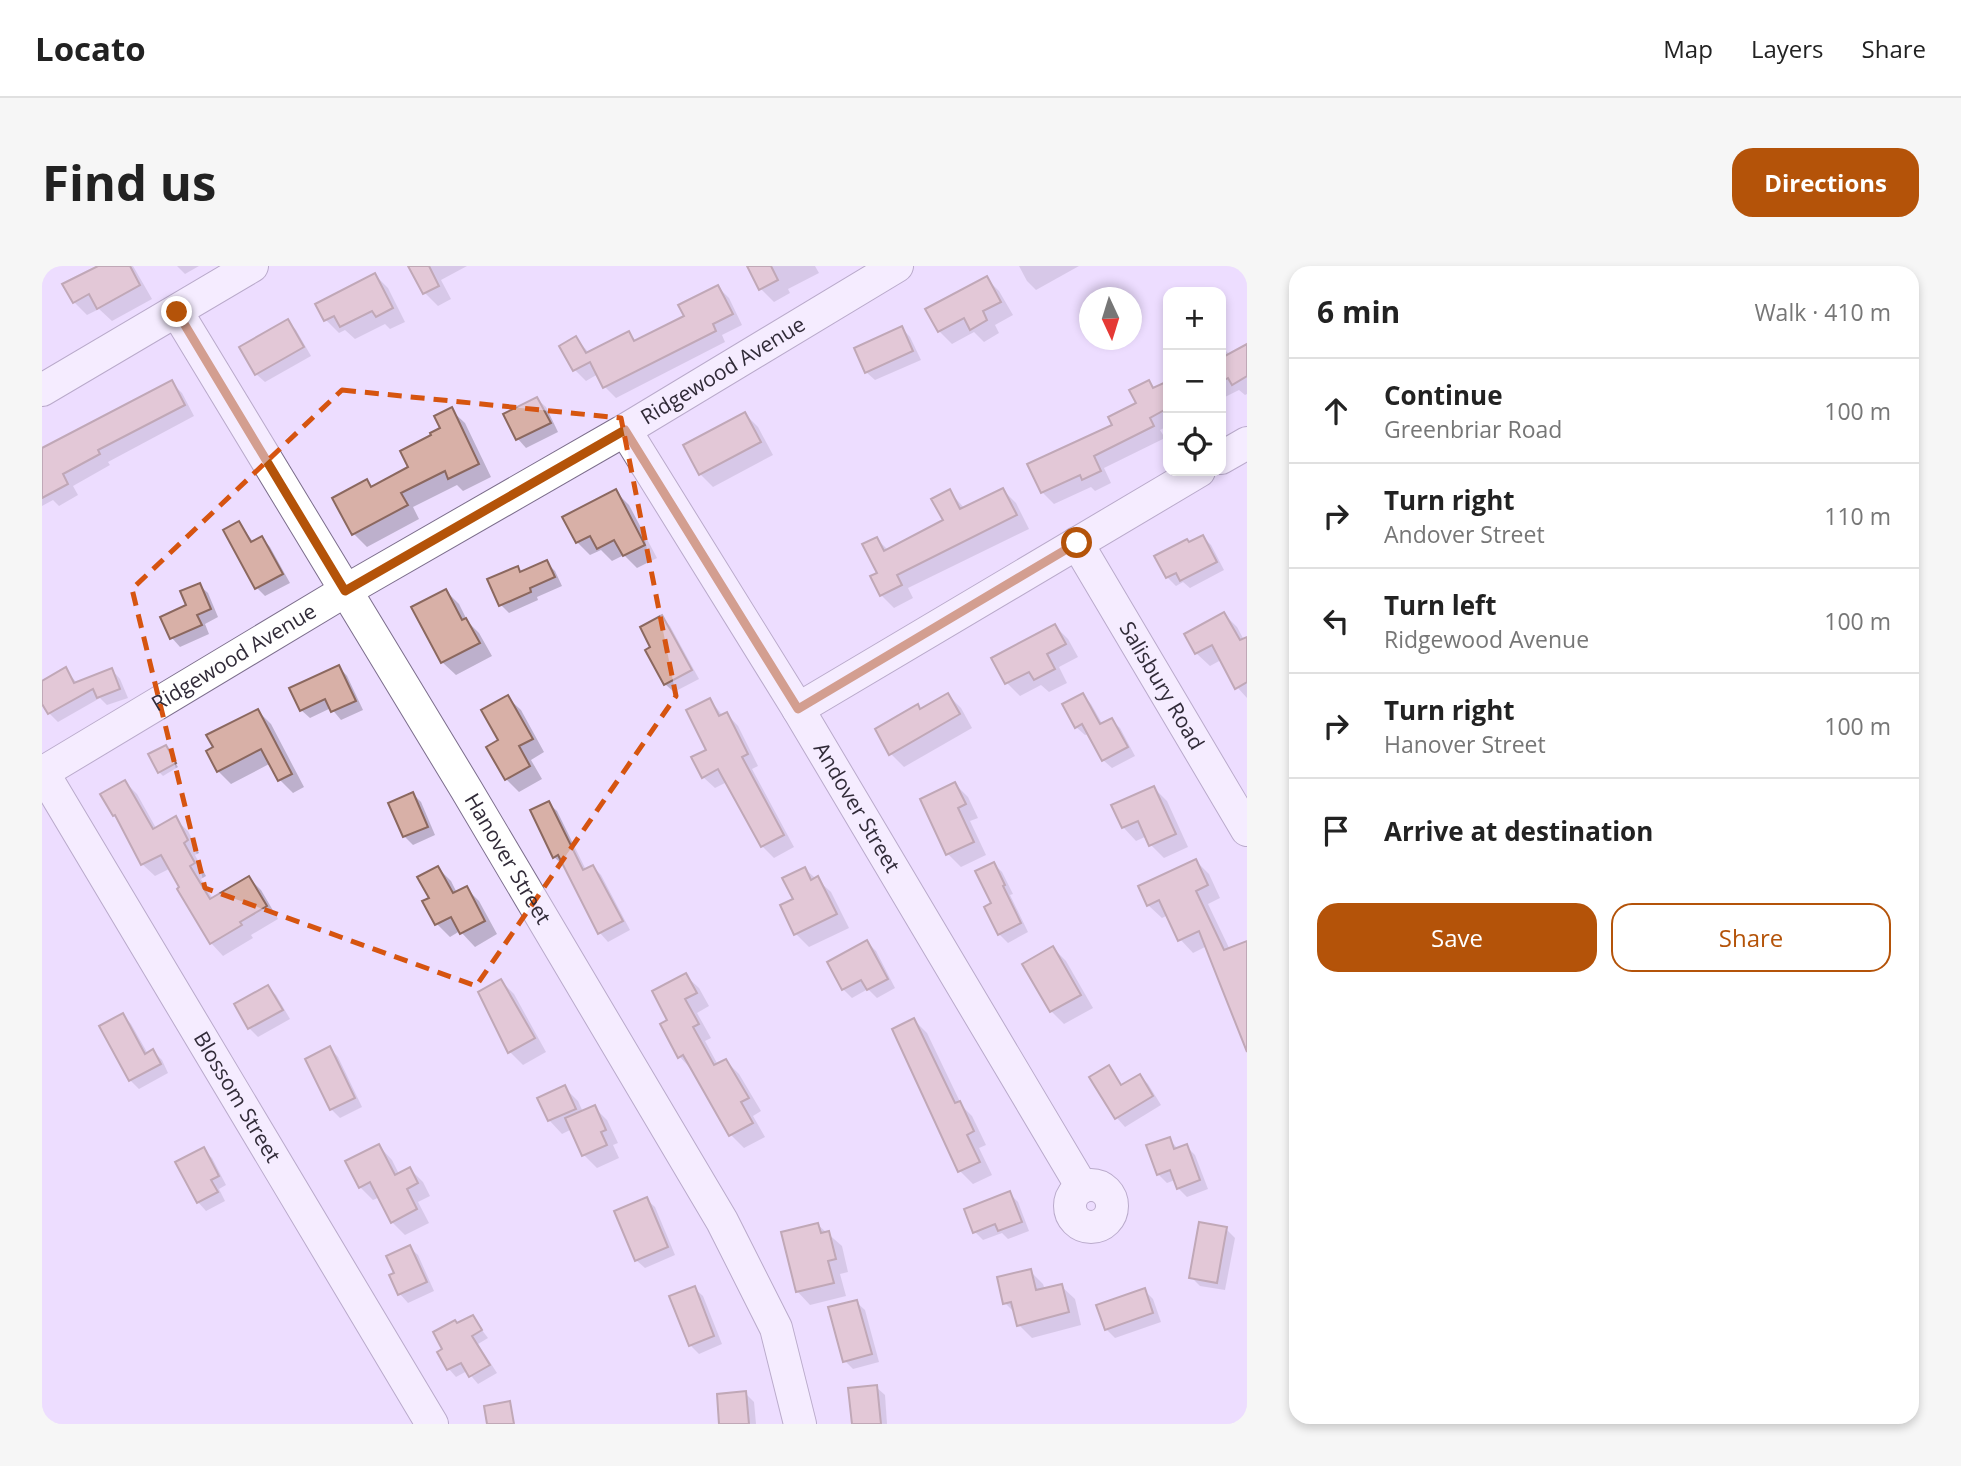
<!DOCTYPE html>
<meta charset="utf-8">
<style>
body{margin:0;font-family:"Open Sans",sans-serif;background:#f6f6f6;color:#222}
.controls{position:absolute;right:21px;top:21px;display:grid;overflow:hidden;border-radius:14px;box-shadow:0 4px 10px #0003}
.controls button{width:63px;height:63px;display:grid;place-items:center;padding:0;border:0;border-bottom:2px solid #e0e0e0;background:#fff;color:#222;font:35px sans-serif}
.compass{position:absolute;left:1037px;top:21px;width:63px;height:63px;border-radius:50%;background:#fff;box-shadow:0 4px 10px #0003;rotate:176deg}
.stop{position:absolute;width:21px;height:21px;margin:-16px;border:5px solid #b45309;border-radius:50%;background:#fff}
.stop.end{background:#b45309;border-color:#fff;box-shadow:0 2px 7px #0008}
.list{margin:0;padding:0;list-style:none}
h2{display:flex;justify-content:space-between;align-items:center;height:91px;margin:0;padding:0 28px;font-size:30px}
h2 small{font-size:23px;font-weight:400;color:#767676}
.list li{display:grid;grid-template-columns:46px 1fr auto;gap:21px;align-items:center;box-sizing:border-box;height:105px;padding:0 28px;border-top:2px solid #e0e0e0}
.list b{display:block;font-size:26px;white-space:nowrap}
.list p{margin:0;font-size:23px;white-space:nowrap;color:#767676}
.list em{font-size:23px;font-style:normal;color:#767676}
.actions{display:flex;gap:14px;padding:21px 28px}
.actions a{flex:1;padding:16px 0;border:2px solid #b45309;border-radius:21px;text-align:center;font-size:24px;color:#b45309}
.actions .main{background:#b45309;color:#fff}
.icon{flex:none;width:38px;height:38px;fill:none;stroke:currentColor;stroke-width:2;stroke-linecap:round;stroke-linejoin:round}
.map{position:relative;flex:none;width:1205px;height:1158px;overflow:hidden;border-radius:21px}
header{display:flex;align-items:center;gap:42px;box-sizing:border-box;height:98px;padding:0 35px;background:#fff;border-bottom:2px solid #e0e0e0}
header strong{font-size:33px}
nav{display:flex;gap:38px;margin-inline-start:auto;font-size:24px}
.intro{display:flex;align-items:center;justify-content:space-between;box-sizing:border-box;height:168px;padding:0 42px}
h1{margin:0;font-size:49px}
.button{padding:18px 32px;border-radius:21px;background:#b45309;color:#fff;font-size:24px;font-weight:700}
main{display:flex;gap:42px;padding:0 42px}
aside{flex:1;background:#fff;border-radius:21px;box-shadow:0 4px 10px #0003}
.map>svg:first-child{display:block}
.shadow{fill:#0003}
.building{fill:#d8b0a7;stroke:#8b685f;stroke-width:2}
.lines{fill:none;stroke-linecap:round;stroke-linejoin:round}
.minor-casing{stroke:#7c6e8c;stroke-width:34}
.minor{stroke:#fff;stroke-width:32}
.route{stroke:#b45309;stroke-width:9}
.marked{fill:none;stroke:#d65410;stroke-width:5;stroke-dasharray:14 9;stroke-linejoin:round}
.labels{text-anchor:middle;stroke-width:5;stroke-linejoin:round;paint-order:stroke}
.street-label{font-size:21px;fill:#312b38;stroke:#edddff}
</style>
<header>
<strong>Locato</strong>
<nav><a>Map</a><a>Layers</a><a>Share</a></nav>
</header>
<div class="intro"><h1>Find us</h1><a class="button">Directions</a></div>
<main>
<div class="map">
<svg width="1205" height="1158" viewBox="0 0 1205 1158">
<rect width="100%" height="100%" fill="#edddff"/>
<!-- shadow -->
<g class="shadow">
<polygon points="59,0 91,0 110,33 70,55 57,43 45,49 32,36"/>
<polygon points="135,0 157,0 143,8"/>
<polygon points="368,0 425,0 399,14 409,33 396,40 383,27"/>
<polygon points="707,0 773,0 777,7 746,23 748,27 732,36 719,23"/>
<polygon points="977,0 1037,0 994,24 985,15"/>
<polygon points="333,9 346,22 363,56 348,63 343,58 313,73 303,64 297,67 284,54"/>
<polygon points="944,12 957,25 971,49 953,59 957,67 942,76 932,66 910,78 897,65"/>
<polygon points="676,21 687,32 700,59 680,69 683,76 574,132 563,121 556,108 544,115 533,104 519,81 534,72 547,87 586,67 595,76 644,51"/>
<polygon points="245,55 254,64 269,90 223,116 214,108"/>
<polygon points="860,62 868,71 879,94 833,114 824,106"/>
<polygon points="1205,80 1205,128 1203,129 1197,124 1179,133 1179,83 1181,82 1188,89"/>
<polygon points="129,116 140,127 152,150 66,196 68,199 31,220 36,229 17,240 11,234 0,240 0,184"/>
<polygon points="1107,116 1114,123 1126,117 1126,160 1118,164 1123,172 1062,202 1069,217 1053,225 1049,221 1012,238 1000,226 1096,138"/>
<polygon points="495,133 504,141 516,166 484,182 476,173 463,149"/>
<polygon points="409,144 423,157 449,211 421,225 415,219 371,241 377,253 325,281 312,268 325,216 332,222 368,202 400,163"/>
<polygon points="703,148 716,161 731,189 671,221 658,208"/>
<polygon points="961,224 974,237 987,263 866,322 871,332 852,342 839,329 835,273 846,284 903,255 907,225 923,243"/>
<polygon points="574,226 587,239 615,292 595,302 582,289 570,295 559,284 548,289 535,276"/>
<polygon points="197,257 212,277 220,272 228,281 248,317 223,330 215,322"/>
<polygon points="1161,271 1169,279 1182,304 1148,322 1141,316 1134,320 1125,311"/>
<polygon points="504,296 513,305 520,320 495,331 496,334 467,347 459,339 475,302 480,307"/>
<polygon points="157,319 166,327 176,351 163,358 167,368 138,381 130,372 120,352 146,340"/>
<polygon points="404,325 417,338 426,356 437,367 450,390 414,409 400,396"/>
<polygon points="1182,348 1195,361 1202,374 1205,373 1205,432 1195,421 1179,394 1168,400 1154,387"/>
<polygon points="620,352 628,360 657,413 632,426 623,418 611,382"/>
<polygon points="1013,360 1026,373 1036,391 1017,401 1025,417 1007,426 999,419 978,430 965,417"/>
<polygon points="297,401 305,410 321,444 299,454 289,442 268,452 259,444"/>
<polygon points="24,404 35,417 70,404 78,413 86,432 65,439 58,432 16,456 7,447 0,435 0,417"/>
<polygon points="906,429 919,442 930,462 862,501 849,488"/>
<polygon points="1041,429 1049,438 1061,459 1069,454 1078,462 1093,490 1070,502 1061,494 1046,468 1043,469 1034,461"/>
<polygon points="465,431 479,444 502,486 489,494 500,513 477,526 464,513 459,475"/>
<polygon points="668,434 681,450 685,448 696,460 716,500 710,503 752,581 732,592 720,580 685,516 673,522 661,511 666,484"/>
<polygon points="216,445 229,458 262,521 251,527 238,514 229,497 189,518 176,505"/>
<polygon points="124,481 136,501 121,510 117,506"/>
<polygon points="83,516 95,528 114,562 133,553 146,565 157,587 153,589 164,610 159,613 171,633 207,612 219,624 236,653 209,669 211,672 181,690 169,677 129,602 113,610 100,598 72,549"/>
<polygon points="913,518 926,531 936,552 928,555 944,589 919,601 906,588"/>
<polygon points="1112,522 1125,535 1146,581 1122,592 1109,579 1105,570 1094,575 1081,561"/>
<polygon points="371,528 379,536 393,569 371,579 362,570"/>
<polygon points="506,537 515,545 544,604 551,601 559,609 588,664 566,676 558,667 523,598 521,599 512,591"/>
<polygon points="1154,595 1167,608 1178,632 1166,638 1188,684 1205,678 1205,773 1197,765 1165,680 1151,687 1138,673 1126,649 1120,652 1106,639"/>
<polygon points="952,598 960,606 971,628 968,629 986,666 966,677 957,668 951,638"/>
<polygon points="396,602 409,615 415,627 424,622 437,635 455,668 433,681 418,665 408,671 395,658 389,633"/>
<polygon points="763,603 789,626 807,662 767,681 754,668 753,634"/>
<polygon points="825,676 834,685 853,722 835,732 826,723 810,732 801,723"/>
<polygon points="1011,682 1024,695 1051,742 1022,758 1009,745"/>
<polygon points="643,709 657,722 667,740 655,747 669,772 663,775 676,799 684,795 697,808 719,845 711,850 723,871 702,882 689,869 651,805 638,791 628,755"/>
<polygon points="459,715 472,728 504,786 481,799 468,786"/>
<polygon points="226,721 234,729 248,753 216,771 207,762 194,738"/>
<polygon points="81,749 89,758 106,788 111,785 120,794 126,807 97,823 88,814"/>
<polygon points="872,754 885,767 920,840 930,850 944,879 937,882 950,909 931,918 918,905"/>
<polygon points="288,782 296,791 320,841 298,852 289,843"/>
<polygon points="1067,801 1081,820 1098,810 1106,818 1119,839 1083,861 1075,852 1050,812"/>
<polygon points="523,822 536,835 541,846 552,841 565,854 576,877 571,879 577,892 555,902 542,889 530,863 520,868 507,854"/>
<polygon points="1127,873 1136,883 1144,880 1153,889 1166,923 1145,931 1136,922 1133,914 1125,917 1116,908"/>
<polygon points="337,880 350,894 357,908 368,903 381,916 388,930 376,936 387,957 363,969 350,956 338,931 331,934 318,921"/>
<polygon points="161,883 170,892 184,919 177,923 183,935 164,945 156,936"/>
<polygon points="967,927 976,936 987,965 966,973 960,967 941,974 933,966"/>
<polygon points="604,933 613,941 633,989 603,1002 594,994"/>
<polygon points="776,959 800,980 806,1006 798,1008 804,1030 768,1039 755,1025"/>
<polygon points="1184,963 1193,972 1183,1024 1158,1020 1149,1011"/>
<polygon points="367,981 376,989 392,1025 366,1037 358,1028 349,1010 354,1008"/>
<polygon points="988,1005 1001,1018 1003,1024 1019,1020 1033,1033 1039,1059 990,1072 977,1059 974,1048 963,1037"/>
<polygon points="652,1022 661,1030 680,1078 657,1088 648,1079"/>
<polygon points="1102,1024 1111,1033 1119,1056 1073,1072 1064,1063"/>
<polygon points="814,1036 823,1044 837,1096 811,1103 803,1095"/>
<polygon points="430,1051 446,1072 436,1078 455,1107 436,1118 425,1105 414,1111 407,1103 403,1084 416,1059"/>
<polygon points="834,1121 843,1129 845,1158 811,1158"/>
<polygon points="703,1127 712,1136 714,1158 679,1158"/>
</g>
<!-- building -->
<g class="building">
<polygon points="56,0 88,0 98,19 55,43 47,28 31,37 20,18"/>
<polygon points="366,0 387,0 397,20 381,28"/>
<polygon points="705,0 729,0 736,14 717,24"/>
<polygon points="333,7 351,42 334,51 330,45 298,61 292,50 282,55 273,38"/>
<polygon points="945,10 959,36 941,45 945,54 928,64 922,52 896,66 883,43"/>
<polygon points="676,19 691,48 671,58 674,65 561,122 548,96 531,105 517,80 534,70 544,87 587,65 592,75 642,50 636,39"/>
<polygon points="246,53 262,81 213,109 197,81"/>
<polygon points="860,60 871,85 823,107 812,82"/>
<polygon points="1205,78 1205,110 1190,119 1186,112 1179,116 1179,92"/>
<polygon points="130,114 143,139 56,184 58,188 21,208 26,218 0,232 0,182"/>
<polygon points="1107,114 1111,122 1126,115 1126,142 1108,152 1112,160 1052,190 1059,205 1040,214 1038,209 999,227 985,198 1070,159 1066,151 1094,137 1087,124"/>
<polygon points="495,131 509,157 474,174 461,148"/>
<polygon points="410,141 437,198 406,213 403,205 359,227 366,239 310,269 290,232 325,213 329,221 366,201 358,185 389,169 388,167 398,162 392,150"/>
<polygon points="703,146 719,176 657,209 641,179"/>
<polygon points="961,222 975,249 855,309 860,319 838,330 828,310 835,307 820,278 835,271 842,285 901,254 889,233 908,223 918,243"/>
<polygon points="574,223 603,279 581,290 572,274 555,283 548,270 534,277 520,251"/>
<polygon points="197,255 209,276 220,270 241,308 213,323 181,264"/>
<polygon points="1161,269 1175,296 1138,315 1134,307 1124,312 1112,290 1145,273 1147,276"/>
<polygon points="505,294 513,311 488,322 489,326 457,340 445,313 476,300 478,306"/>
<polygon points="158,317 169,343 155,349 160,359 128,373 118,351 144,339 138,325"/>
<polygon points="404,323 420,354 424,352 438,377 399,397 369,341"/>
<polygon points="1182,346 1198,374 1205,371 1205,416 1193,423 1170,379 1153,388 1142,368"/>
<polygon points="620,349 650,404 622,419 603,384 608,381 598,361"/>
<polygon points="1013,358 1024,378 1005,388 1013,403 992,414 987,406 963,418 949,392"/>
<polygon points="297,399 314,435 289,446 283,433 258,445 247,422"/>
<polygon points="24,401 32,417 70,402 78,423 55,432 51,423 6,448 0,438 0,415"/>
<polygon points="906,427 918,448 847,489 833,463 876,438 878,443"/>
<polygon points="1041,427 1058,458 1070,452 1086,481 1060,495 1040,458 1033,462 1020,438"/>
<polygon points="466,429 491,473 477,480 488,500 463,514 444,481 456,474 439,444"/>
<polygon points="668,432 677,450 685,446 706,488 700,491 742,569 719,581 676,503 660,512 649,491 664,484 644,444"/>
<polygon points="216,443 250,508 236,515 219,483 175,506 164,485 171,481 164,469"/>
<polygon points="124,479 134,497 116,507 106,488"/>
<polygon points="83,514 111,563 134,550 146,574 142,577 153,597 148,600 168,633 207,610 225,640 198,656 200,659 168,678 135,623 137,621 119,589 99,599 73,549 71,550 58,528"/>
<polygon points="913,516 924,538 916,542 932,576 904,589 878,533"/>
<polygon points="1112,520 1134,568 1107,580 1096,555 1080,562 1069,539"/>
<polygon points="371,526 386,561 361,571 346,537"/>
<polygon points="507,535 541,604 551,599 581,655 556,668 516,589 511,592 488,544"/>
<polygon points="1154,593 1166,619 1154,625 1182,684 1205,675 1205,786 1157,665 1136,675 1117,634 1105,640 1096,620"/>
<polygon points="952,596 963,619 961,620 979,657 956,669 942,641 949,637 933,605"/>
<polygon points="396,600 411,627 425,620 443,655 418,668 409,651 393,659 380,635 387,632 375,611"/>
<polygon points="763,601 769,614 776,610 795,648 752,669 738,639 751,633 740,612"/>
<polygon points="825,674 846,713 825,724 819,714 800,724 785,696"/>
<polygon points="1011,680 1039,729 1008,746 980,698"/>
<polygon points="644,707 655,727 643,733 657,758 651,761 672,799 684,793 707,832 699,836 711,857 687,870 641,789 636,792 618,758 625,754 610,725"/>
<polygon points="459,713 493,772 466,787 436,726"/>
<polygon points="226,719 241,744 206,763 192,738"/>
<polygon points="81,747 103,788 111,783 119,798 87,815 57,760"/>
<polygon points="872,752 913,837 918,835 932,865 925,869 938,896 916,906 850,763"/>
<polygon points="288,780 313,832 288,844 263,793"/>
<polygon points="1067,799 1079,819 1098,808 1111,830 1073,853 1047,811"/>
<polygon points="523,819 534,843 506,855 495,832"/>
<polygon points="553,839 564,864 559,866 565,879 540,890 523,852"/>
<polygon points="1128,871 1132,883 1145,878 1158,914 1135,923 1128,904 1115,909 1104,879"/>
<polygon points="337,878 353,909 368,901 376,917 365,923 375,943 349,957 328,916 317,922 303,895"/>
<polygon points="162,881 177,910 169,914 176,926 155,937 133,896"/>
<polygon points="968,925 980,956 956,965 953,958 931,967 922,943"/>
<polygon points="605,931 626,981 593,995 572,945"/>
<polygon points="1157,956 1185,961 1175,1017 1147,1012"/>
<polygon points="776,957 779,967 787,965 794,993 786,995 792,1017 754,1026 739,966"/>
<polygon points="368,979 385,1016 356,1029 347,1009 352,1007 344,990"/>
<polygon points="989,1003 994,1024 1020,1018 1027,1046 975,1060 969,1036 961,1038 955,1011"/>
<polygon points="653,1020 672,1070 647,1080 627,1030"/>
<polygon points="1103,1022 1111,1047 1063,1064 1054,1039"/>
<polygon points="815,1034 830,1088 801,1096 786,1041"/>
<polygon points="431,1049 440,1064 430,1070 448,1099 427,1111 419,1097 405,1104 395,1086 400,1083 391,1066 413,1054 415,1057"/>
<polygon points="835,1119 839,1158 810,1158 806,1122"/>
<polygon points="704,1125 707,1158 677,1158 675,1128"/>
<polygon points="468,1135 472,1158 445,1158 442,1140"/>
</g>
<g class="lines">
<!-- minor casing -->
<g class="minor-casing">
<g id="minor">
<path id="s1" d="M135,46L424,523L680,955L734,1062L758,1158"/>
<polyline points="0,124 210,0"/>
<path id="s2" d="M583,164L756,443L1040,921"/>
<polyline points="1179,192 1205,177"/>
<path id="s3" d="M1035,277L1205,564"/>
<polyline points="756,443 1157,205"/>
<path id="s4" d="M0,505L390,1158"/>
<path id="s5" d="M0,507L303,325L583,164L855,0"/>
<circle cx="1049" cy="940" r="21"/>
</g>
</g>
<!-- minor -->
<use href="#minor" class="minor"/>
</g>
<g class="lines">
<!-- route -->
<polyline class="route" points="135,46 303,325 583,164 756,443 1035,277"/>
</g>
<!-- marked area -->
<path d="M0 0H1205V1158H0ZM300,124L579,152L634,430L434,720L163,622L90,323Z" fill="#edddff" fill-opacity=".55" fill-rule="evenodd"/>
<path class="marked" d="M300,124L579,152L634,430L434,720L163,622L90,323Z"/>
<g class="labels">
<!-- street labels -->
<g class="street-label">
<text dy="7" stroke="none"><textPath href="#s5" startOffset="791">Ridgewood Avenue</textPath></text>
<text dy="7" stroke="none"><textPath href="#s5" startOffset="224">Ridgewood Avenue</textPath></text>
<text dy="7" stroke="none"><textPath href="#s3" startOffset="166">Salisbury Road</textPath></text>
<text dy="7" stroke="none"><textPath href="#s2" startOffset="443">Andover Street</textPath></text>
<text dy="7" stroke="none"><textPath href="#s1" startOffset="639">Hanover Street</textPath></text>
<text dy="7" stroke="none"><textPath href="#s4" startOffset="380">Blossom Street</textPath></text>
</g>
</g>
</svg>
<div class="controls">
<button>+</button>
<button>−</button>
<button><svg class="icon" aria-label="locate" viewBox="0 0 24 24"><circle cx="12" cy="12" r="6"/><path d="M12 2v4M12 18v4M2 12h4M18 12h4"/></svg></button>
</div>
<svg class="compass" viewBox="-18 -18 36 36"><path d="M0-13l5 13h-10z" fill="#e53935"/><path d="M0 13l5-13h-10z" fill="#767676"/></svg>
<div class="stop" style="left:1035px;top:277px"></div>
<div class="stop end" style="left:135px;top:46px"></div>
</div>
<aside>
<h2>6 min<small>Walk · 410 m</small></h2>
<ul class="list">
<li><svg class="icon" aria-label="ahead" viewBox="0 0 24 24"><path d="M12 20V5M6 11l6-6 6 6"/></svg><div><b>Continue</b><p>Greenbriar Road</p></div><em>100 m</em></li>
<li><svg class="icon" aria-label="right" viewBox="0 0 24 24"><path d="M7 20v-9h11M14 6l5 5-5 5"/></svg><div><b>Turn right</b><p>Andover Street</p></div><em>110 m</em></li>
<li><svg class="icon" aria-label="left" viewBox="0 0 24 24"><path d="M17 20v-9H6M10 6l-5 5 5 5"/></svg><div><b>Turn left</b><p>Ridgewood Avenue</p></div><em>100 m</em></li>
<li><svg class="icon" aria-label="right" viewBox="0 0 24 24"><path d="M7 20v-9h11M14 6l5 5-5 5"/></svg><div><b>Turn right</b><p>Hanover Street</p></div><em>100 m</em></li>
<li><svg class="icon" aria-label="arrive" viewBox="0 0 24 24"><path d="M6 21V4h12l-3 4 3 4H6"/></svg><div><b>Arrive at destination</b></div></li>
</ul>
<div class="actions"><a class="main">Save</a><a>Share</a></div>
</aside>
</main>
